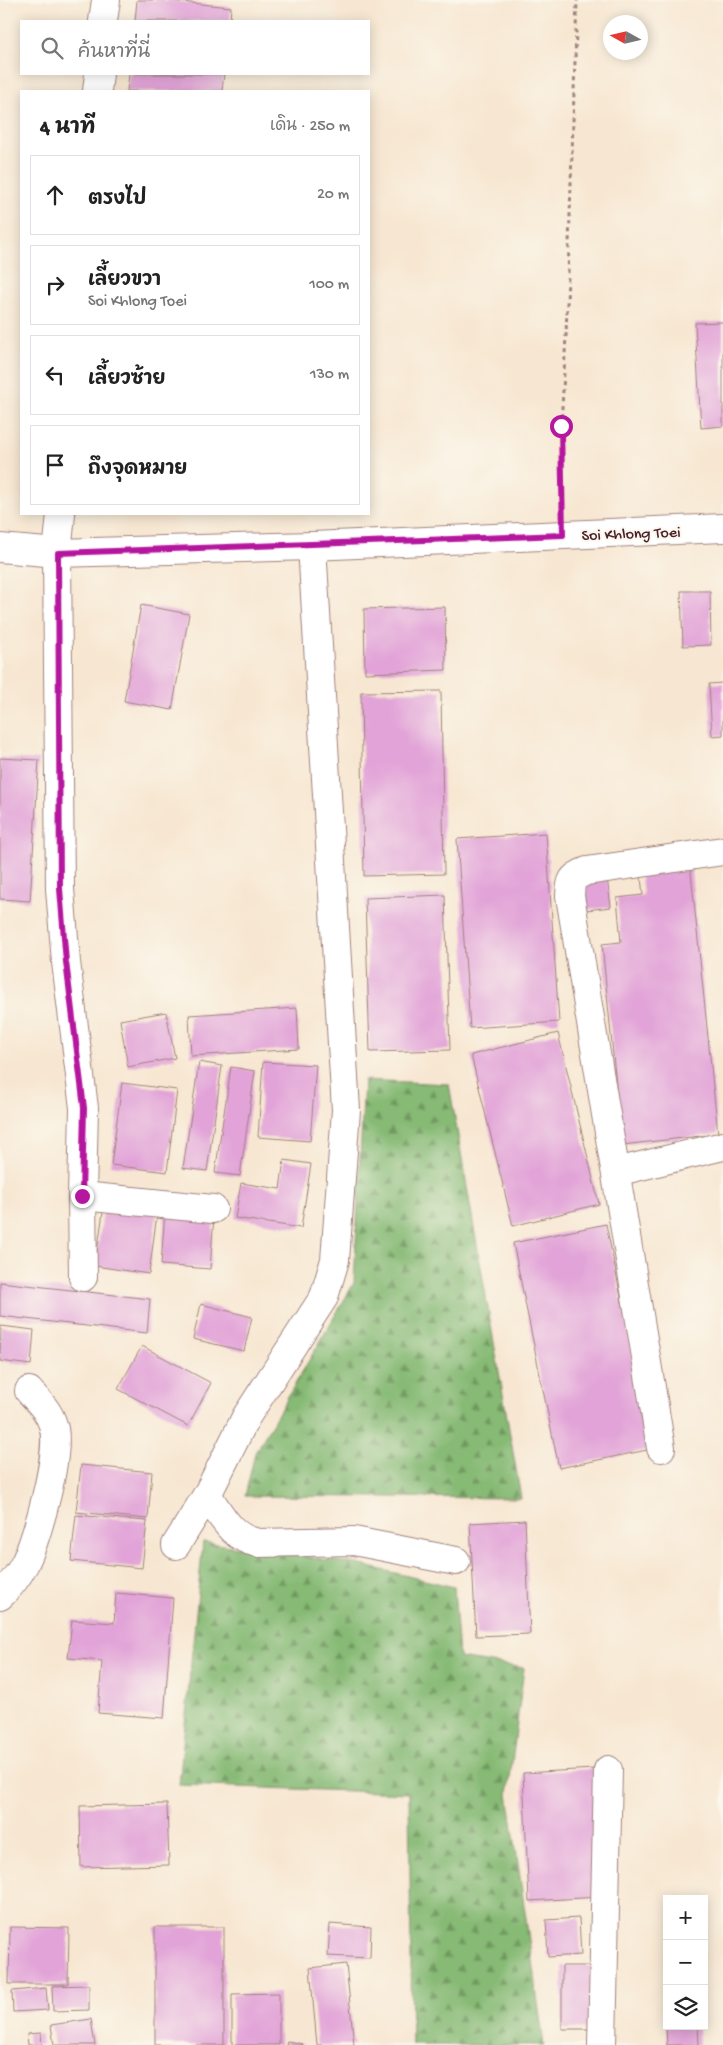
<!DOCTYPE html>
<html lang="th">
<meta charset="utf-8">
<style>
body{margin:0;font-family:"Gochi Hand","Playpen Sans Thai",sans-serif;background:#f6f6f6;color:#222}
.controls{position:absolute;right:15px;bottom:15px;display:grid;overflow:hidden;border-radius:0px;box-shadow:0 2px 12px #0003}
.controls button{width:45px;height:45px;display:grid;place-items:center;padding:0;border:0;border-bottom:1px solid #e0e0e0;background:#fff;color:#222;font:25px sans-serif}
.compass{position:absolute;left:603px;top:15px;width:45px;height:45px;border-radius:50%;background:#fff;box-shadow:0 2px 12px #0003;rotate:278deg}
.stop{position:absolute;width:15px;height:15px;margin:-11px;border:4px solid #b5179e;border-radius:50%;background:#fff}
.stop.end{background:#b5179e;border-color:#fff;box-shadow:0 1px 5px #0008}
.list{margin:0;padding:0;list-style:none}
h2{display:flex;justify-content:space-between;align-items:center;height:65px;margin:0;padding:0 20px;font-size:21px}
h2 small{font-size:16px;font-weight:400;color:#767676}
.list li{display:grid;grid-template-columns:32px 1fr auto;gap:15px;align-items:center;box-sizing:border-box;height:80px;margin:0 10px 10px;padding:0 10px;border:1px solid #e0e0e0;border-radius:0px}
.list b{display:block;font-size:19px;white-space:nowrap}
.list p{margin:0;font-size:16px;white-space:nowrap;color:#767676}
.list em{font-size:16px;font-style:normal;color:#767676}
.icon{flex:none;width:28px;height:28px;fill:none;stroke:currentColor;stroke-width:2;stroke-linecap:round;stroke-linejoin:round}
.map{position:relative;flex:none;width:723px;height:2045px;overflow:hidden}
.search{position:absolute;background:#fff;box-shadow:0 2px 12px #0003;left:20px;top:20px;width:350px;height:55px;display:flex;align-items:center;gap:12px;box-sizing:border-box;padding:0 18px;border-radius:0px;color:#767676;font-size:19px}
.panel{position:absolute;background:#fff;box-shadow:0 2px 12px #0003;left:20px;top:90px;width:350px;height:425px;border-radius:0px}
.map>svg:first-child{display:block}
.forest{fill:url(#forest-firs);stroke:#686c50}
.building{fill:#e2a4d8}
.lines{fill:none;stroke-linecap:round;stroke-linejoin:round}
.minor-casing{stroke:#a0837e;stroke-width:30}
.path{stroke:#a0837e;stroke-width:3;stroke-dasharray:4 4;stroke-linecap:butt}
.minor{stroke:#fff;stroke-width:28}
.route{stroke:#b5179e;stroke-width:6}
.labels{text-anchor:middle;stroke-width:4;stroke-linejoin:round;paint-order:stroke}
.street-label{font-size:16px;fill:#4a1f2b;stroke:#fbf7ec}
</style>
<div class="map">
<svg width="723" height="2045" viewBox="0 0 723 2045">
<defs>
<pattern id="forest-firs" width="22" height="20" patternUnits="userSpaceOnUse" patternTransform="scale(1.25)"><rect width="22" height="20" fill="#86ba74"/><path d="M5 1l3.5 6h-7zM16 11l3.5 6h-7z" fill="#70975f"/></pattern>
</defs>
<rect width="100%" height="100%" fill="#fbf7ec"/>
<filter id="ink" filterUnits="userSpaceOnUse"><feTurbulence type="fractalNoise" baseFrequency=".02" numOctaves="2"/><feDisplacementMap in="SourceGraphic" scale="10" xChannelSelector="R" yChannelSelector="G"/><feConvolveMatrix kernelMatrix="1 2 1 2 8 2 1 2 1" color-interpolation-filters="sRGB"/></filter>
<filter id="wash" filterUnits="userSpaceOnUse"><feTurbulence type="fractalNoise" baseFrequency=".0096" numOctaves="4" result="noise"/><feDisplacementMap in="SourceGraphic" scale="20" xChannelSelector="R" yChannelSelector="G"/><feGaussianBlur stdDeviation="1.12" result="paint"/><feColorMatrix in="noise" values="0 0 0 0 0 0 0 0 0 0 0 0 0 0 0 0 0 1.4 0 .05"/><feComposite in="paint" operator="in"/></filter>
<g filter="url(#wash)">
<rect width="100%" height="100%" fill="#f7e7d2"/>
<!-- forest -->
<g class="forest">
<polygon points="364,1080 449,1084 521,1498 245,1496 255,1453 354,1283"/>
<polygon points="203,1542 357,1564 454,1587 459,1658 524,1668 508,1794 544,2045 412,2045 409,1793 179,1785"/>
</g>
<g id="blocks">
<!-- building -->
<g class="building">
<polygon points="137,0 161,0 231,7 230,21 135,21"/>
<polygon points="129,74 224,74 222,91 127,91"/>
<polygon points="723,322 723,426 701,428 695,323"/>
<polygon points="681,591 710,591 711,645 683,646"/>
<polygon points="141,605 189,614 172,710 124,701"/>
<polygon points="445,607 446,670 365,673 364,609"/>
<polygon points="723,683 723,735 712,736 709,684"/>
<polygon points="441,691 444,874 364,876 361,692"/>
<polygon points="0,758 39,760 30,901 0,899"/>
<polygon points="546,833 559,1022 470,1028 457,839"/>
<polygon points="690,863 718,1134 622,1145 602,944 621,942 617,898 643,895 640,869"/>
<polygon points="607,878 611,907 586,910 583,881"/>
<polygon points="445,895 450,1050 370,1052 365,898"/>
<polygon points="297,1008 299,1049 191,1056 189,1015"/>
<polygon points="166,1012 175,1058 128,1067 120,1020"/>
<polygon points="558,1033 599,1204 513,1226 471,1055"/>
<polygon points="199,1062 222,1066 207,1171 183,1168"/>
<polygon points="263,1062 316,1065 310,1141 258,1137"/>
<polygon points="231,1067 255,1071 240,1176 215,1173"/>
<polygon points="122,1083 177,1090 167,1172 111,1165"/>
<polygon points="284,1160 311,1164 301,1228 235,1218 241,1183 280,1189"/>
<polygon points="104,1206 157,1214 149,1274 95,1266"/>
<polygon points="165,1211 214,1216 210,1269 161,1265"/>
<polygon points="606,1224 652,1449 559,1468 513,1243"/>
<polygon points="0,1282 150,1299 147,1333 0,1316"/>
<polygon points="201,1304 252,1317 244,1351 193,1339"/>
<polygon points="1,1326 34,1330 31,1365 0,1361"/>
<polygon points="142,1346 211,1383 188,1426 118,1389"/>
<polygon points="81,1465 152,1472 148,1519 76,1512"/>
<polygon points="76,1515 147,1521 142,1568 71,1561"/>
<polygon points="525,1520 530,1634 476,1636 470,1523"/>
<polygon points="116,1593 173,1598 164,1718 98,1713 102,1661 68,1658 72,1620 114,1623"/>
<polygon points="594,1769 600,1897 529,1901 523,1773"/>
<polygon points="167,1804 169,1865 81,1867 80,1806"/>
<polygon points="579,1918 581,1955 548,1957 546,1920"/>
<polygon points="330,1924 371,1927 370,1958 328,1956"/>
<polygon points="10,1927 69,1928 68,1984 9,1984"/>
<rect x="155" y="1927" width="69" height="118"/>
<polygon points="346,1964 354,2045 317,2045 310,1968"/>
<polygon points="562,1966 596,1966 597,2029 562,2029"/>
<polygon points="89,1985 89,2010 53,2011 52,1986"/>
<polygon points="46,1988 48,2010 13,2012 12,1991"/>
<polygon points="279,1993 279,2045 232,2045 232,1994"/>
<polygon points="91,2019 95,2045 54,2045 51,2025"/>
<polygon points="666,2026 698,2026 699,2045 667,2045"/>
<polygon points="41,2033 42,2045 28,2045 27,2034"/>
<polygon points="287,2041 303,2044 303,2045 286,2045"/>
</g>
</g>
</g>
<g filter="url(#ink)">
<use href="#blocks" fill-opacity="0" stroke="#a0837e" stroke-width="1"/>
<g class="lines">
<!-- minor casing -->
<g class="minor-casing">
<g id="minor">
<polyline points="103,21 106,0"/>
<polyline points="97,91 99,74"/>
<polyline points="61,514 57,553 60,889 66,962 84,1108 82,1196 83,1277"/>
<polyline points="0,548 57,553 312,546 723,528"/>
<polyline points="616,1172 723,1146"/>
<polyline points="82,1196 213,1209"/>
<path d="M661,1448L570,896C571,880 571,877 587,871L723,851"/>
<path d="M207,1495C222,1516 231,1538 258,1543L354,1541L456,1561"/>
<polyline points="176,1545 207,1495 246,1417 324,1297 335,1260 346,1110 312,546"/>
<path d="M0,1596C11,1586 18,1576 25,1563C37,1537 62,1451 53,1425C49,1411 39,1402 29,1391"/>
<polyline points="602,2045 608,1770"/>
</g>
</g>
<!-- path -->
<polyline class="path" points="563,505 561,426 566,336 577,0"/>
<!-- minor -->
<use href="#minor" class="minor"/>
</g>
</g>
<g class="lines" filter="url(#ink)">
<!-- route -->
<polyline class="route" points="82,1196 84,1108 66,962 60,889 58,553 563,535 561,426"/>
</g>
<g class="labels">
<!-- street labels -->
<g class="street-label">
<text transform="translate(631 532) rotate(-2)" y="6">Soi Khlong Toei</text>
</g>
</g>
</svg>
<div class="controls">
<button>+</button>
<button>−</button>
<button><svg class="icon" aria-label="layers" viewBox="0 0 24 24"><path d="M12 4l9 5-9 5-9-5zM3 14l9 5 9-5"/></svg></button>
</div>
<svg class="compass" viewBox="-18 -18 36 36"><path d="M0-13l5 13h-10z" fill="#e53935"/><path d="M0 13l5-13h-10z" fill="#767676"/></svg>
<div class="stop" style="left:561px;top:426px"></div>
<div class="stop end" style="left:82px;top:1196px"></div>
<div class="search"><svg class="icon" aria-label="search" viewBox="0 0 24 24"><circle cx="10" cy="10" r="6"/><path d="M15 15l6 6"/></svg>ค้นหาที่นี่</div>
<section class="panel">
<h2>4 นาที<small>เดิน · 250 m</small></h2>
<ul class="list">
<li><svg class="icon" aria-label="ahead" viewBox="0 0 24 24"><path d="M12 20V5M6 11l6-6 6 6"/></svg><div><b>ตรงไป</b></div><em>20 m</em></li>
<li><svg class="icon" aria-label="right" viewBox="0 0 24 24"><path d="M7 20v-9h11M14 6l5 5-5 5"/></svg><div><b>เลี้ยวขวา</b><p>Soi Khlong Toei</p></div><em>100 m</em></li>
<li><svg class="icon" aria-label="left" viewBox="0 0 24 24"><path d="M17 20v-9H6M10 6l-5 5 5 5"/></svg><div><b>เลี้ยวซ้าย</b></div><em>130 m</em></li>
<li><svg class="icon" aria-label="arrive" viewBox="0 0 24 24"><path d="M6 21V4h12l-3 4 3 4H6"/></svg><div><b>ถึงจุดหมาย</b></div></li>
</ul>
</section>
</div>
